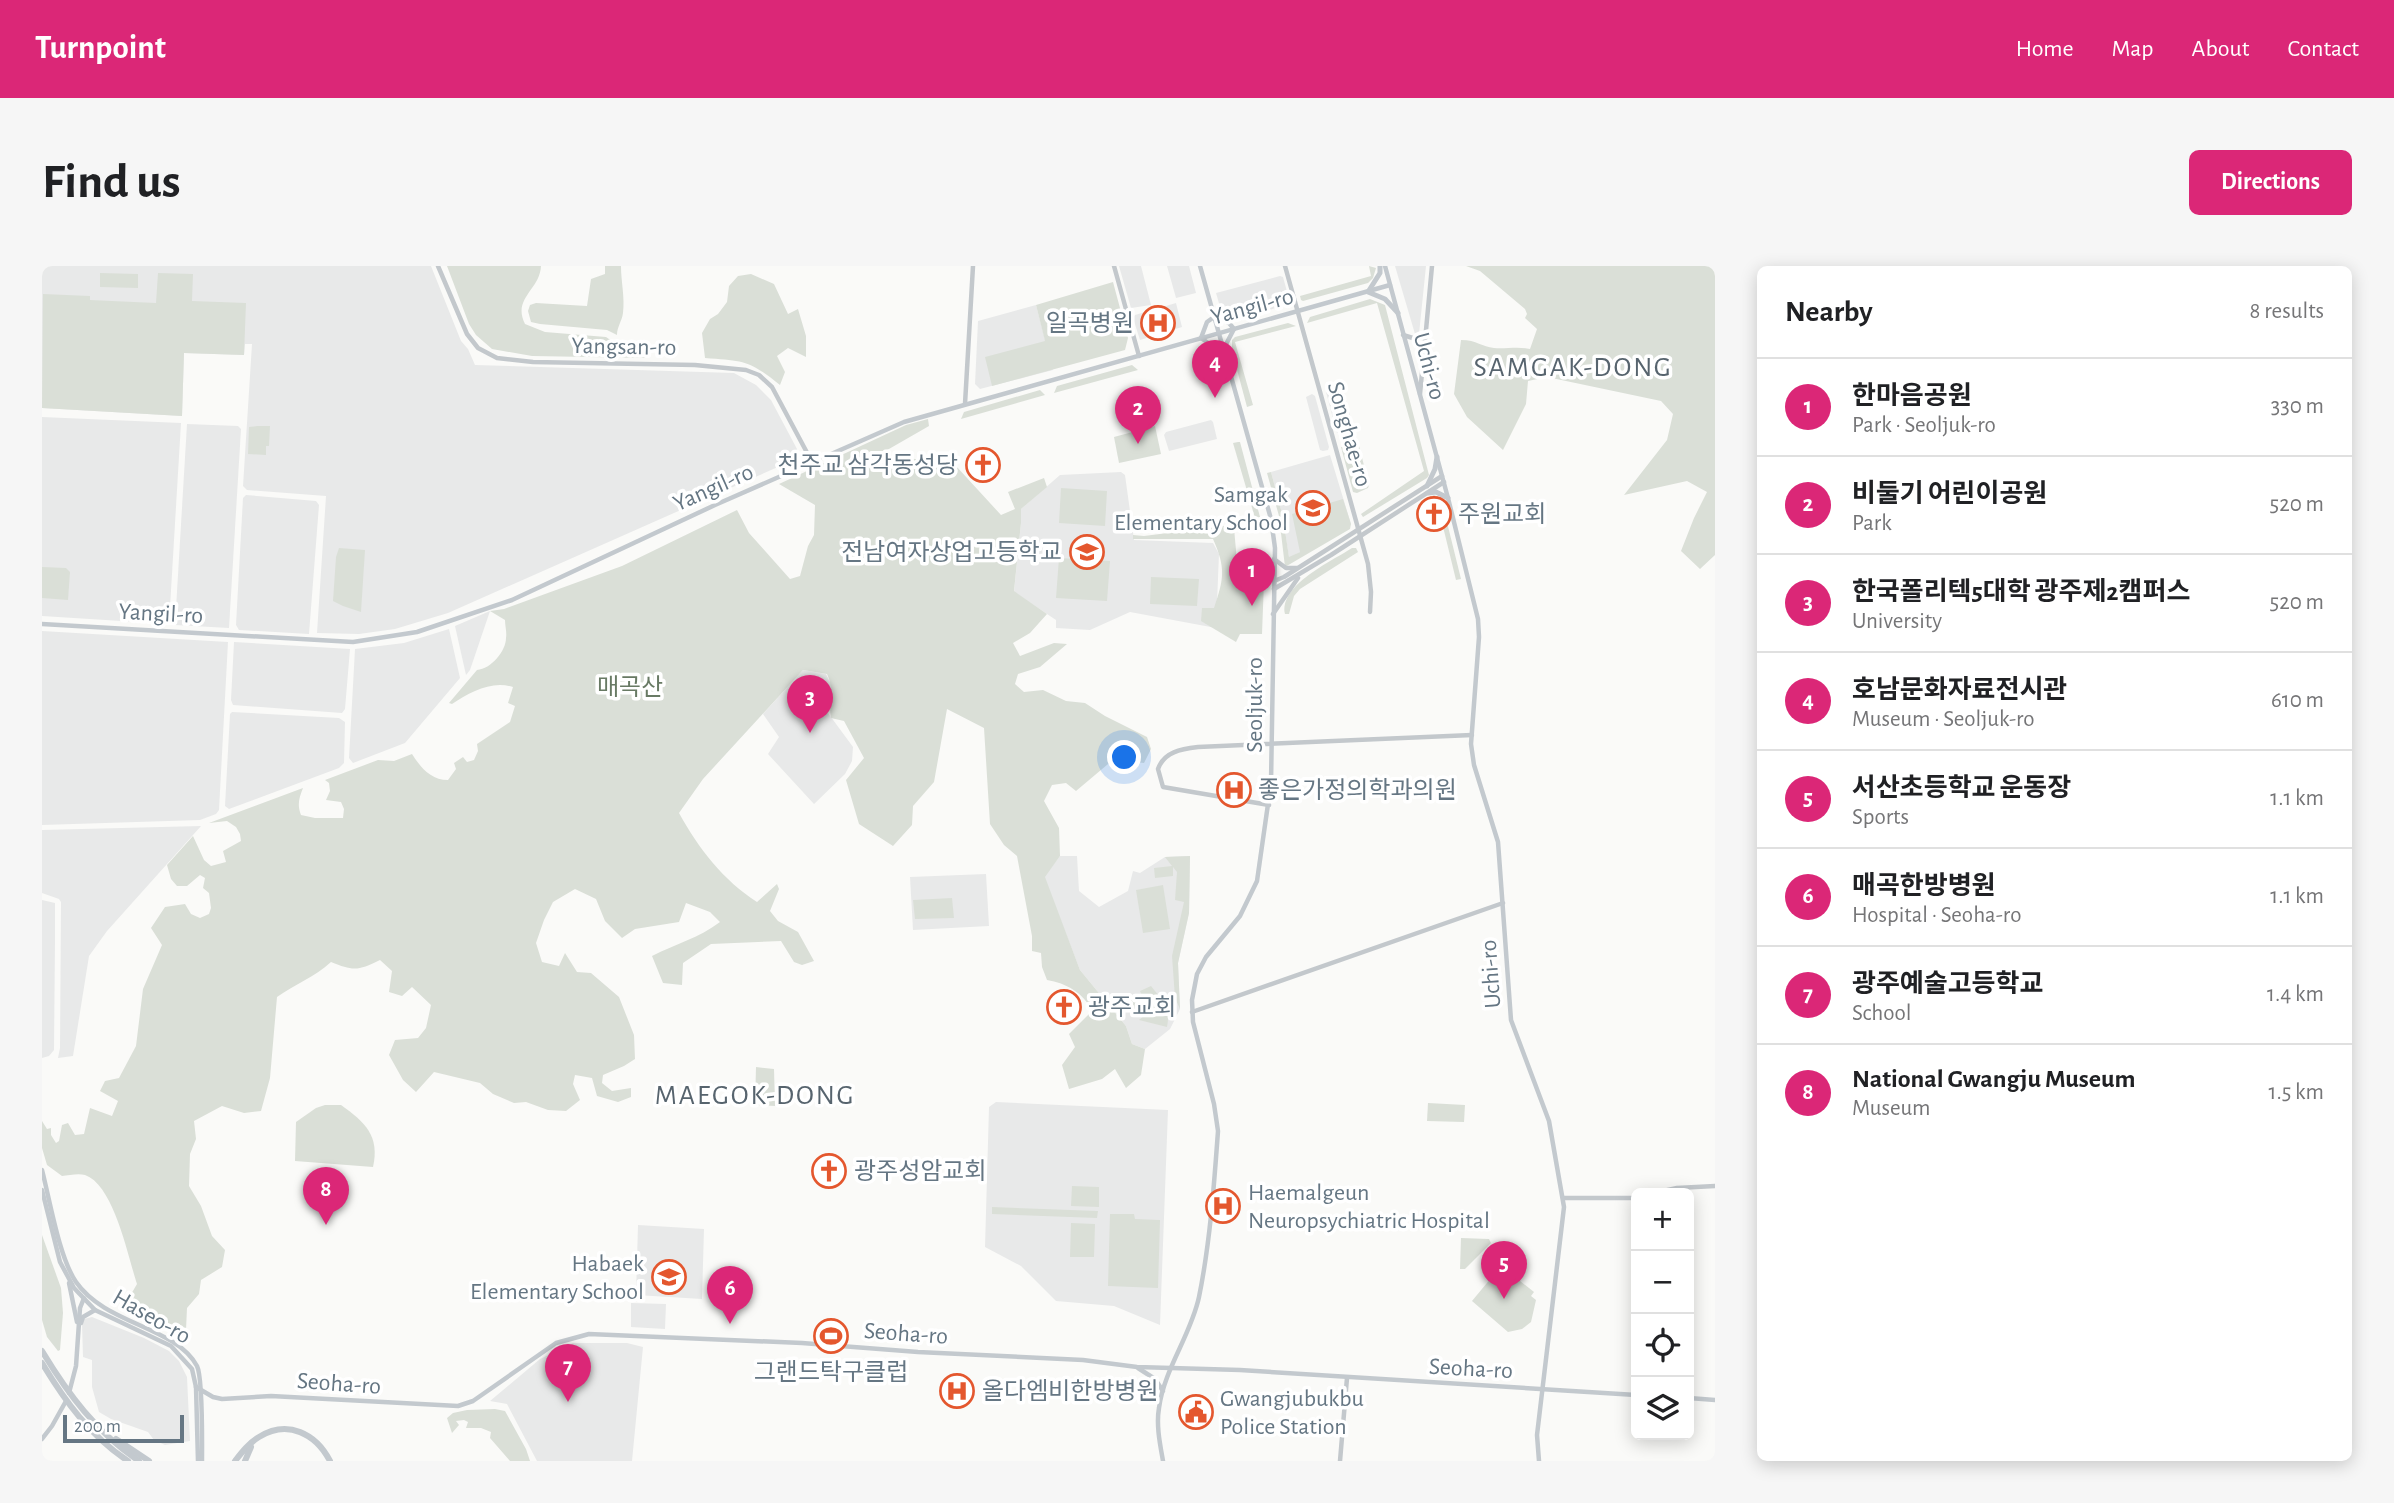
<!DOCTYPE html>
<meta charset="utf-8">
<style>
body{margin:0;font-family:"Alegreya Sans","Noto Sans KR",sans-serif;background:#f6f6f6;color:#202124}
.controls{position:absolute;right:21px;bottom:21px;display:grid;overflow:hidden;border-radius:10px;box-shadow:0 4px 18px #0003}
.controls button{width:63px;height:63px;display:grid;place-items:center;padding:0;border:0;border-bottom:2px solid #e0e0e0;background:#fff;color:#202124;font:35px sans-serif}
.scale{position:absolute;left:21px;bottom:18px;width:121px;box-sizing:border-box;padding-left:7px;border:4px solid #657683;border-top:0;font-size:19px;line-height:24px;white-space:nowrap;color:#657683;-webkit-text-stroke:5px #fff;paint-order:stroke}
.you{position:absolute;left:1083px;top:492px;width:24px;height:24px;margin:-18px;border:5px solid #fff;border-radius:50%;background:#1a73e8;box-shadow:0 0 0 10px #1a73e833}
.badge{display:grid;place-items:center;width:46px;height:46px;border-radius:50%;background:#db2777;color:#fff;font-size:23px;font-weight:700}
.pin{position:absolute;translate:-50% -58px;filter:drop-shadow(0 2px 4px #0008)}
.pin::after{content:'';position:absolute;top:37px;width:24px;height:21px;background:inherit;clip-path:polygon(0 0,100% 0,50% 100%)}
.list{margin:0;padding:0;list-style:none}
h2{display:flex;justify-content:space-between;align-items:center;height:91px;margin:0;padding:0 28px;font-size:30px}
h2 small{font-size:23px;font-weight:400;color:#757577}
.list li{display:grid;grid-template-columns:46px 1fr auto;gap:21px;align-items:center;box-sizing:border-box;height:98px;padding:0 28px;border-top:2px solid #e0e0e0}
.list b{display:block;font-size:26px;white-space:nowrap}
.list p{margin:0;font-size:23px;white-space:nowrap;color:#757577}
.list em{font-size:23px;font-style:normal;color:#757577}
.icon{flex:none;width:38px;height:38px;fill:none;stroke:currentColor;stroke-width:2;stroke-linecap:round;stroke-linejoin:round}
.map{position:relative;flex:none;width:1673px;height:1195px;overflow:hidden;border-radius:10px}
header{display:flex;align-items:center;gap:42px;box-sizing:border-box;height:98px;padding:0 35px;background:#db2777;color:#fff}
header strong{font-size:33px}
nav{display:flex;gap:38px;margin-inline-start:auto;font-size:24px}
.intro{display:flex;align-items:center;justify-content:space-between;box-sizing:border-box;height:168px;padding:0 42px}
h1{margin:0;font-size:49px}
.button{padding:18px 32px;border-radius:10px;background:#db2777;color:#fff;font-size:24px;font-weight:700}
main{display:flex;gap:42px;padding:0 42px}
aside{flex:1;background:#fff;border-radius:10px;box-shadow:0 4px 18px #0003}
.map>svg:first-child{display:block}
.built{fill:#e8e9e9}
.green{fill:#dadfd7}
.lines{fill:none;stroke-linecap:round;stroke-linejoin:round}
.tertiary{stroke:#c3c8cc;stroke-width:4.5}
.secondary{stroke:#c3c9ce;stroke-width:4.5}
.primary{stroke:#c3c9ce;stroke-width:5}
.motorway{stroke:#c3c9ce;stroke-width:6}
.labels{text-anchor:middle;stroke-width:7;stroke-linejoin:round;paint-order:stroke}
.street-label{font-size:24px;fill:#657683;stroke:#fff}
.poi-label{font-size:24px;fill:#657683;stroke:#fff;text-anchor:start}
.park-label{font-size:24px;fill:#687a64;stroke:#fff}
.quarter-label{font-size:28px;letter-spacing:2px;fill:#57646e;stroke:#fff}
</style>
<header>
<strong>Turnpoint</strong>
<nav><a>Home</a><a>Map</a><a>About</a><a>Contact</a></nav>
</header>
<div class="intro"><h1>Find us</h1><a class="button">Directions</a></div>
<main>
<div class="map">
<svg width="1673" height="1195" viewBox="0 0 1673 1195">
<rect width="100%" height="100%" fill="#fafaf8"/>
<!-- built -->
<g class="built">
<polygon points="0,0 389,0 419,75 426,83 433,99 692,107 714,119 729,134 755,183 754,193 406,347 353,363 317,368 275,367 284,230 205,224 201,220 210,78 203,78 202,89 142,87 140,150 0,142"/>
<polygon points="1077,0 1099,0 1109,39 1089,42"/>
<polygon points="1125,0 1147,0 1154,27 1134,32"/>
<polygon points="1353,0 1384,0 1377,68 1373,68"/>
<polygon points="1238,10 1241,11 1247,33 1244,39 1189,55 1181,51 1174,27"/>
<polygon points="1134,37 1140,61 1098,74 1091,52 1093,49"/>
<polygon points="994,39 1011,104 938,123 933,118 936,55"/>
<polygon points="1298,119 1300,120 1312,163 1295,167 1284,126 1286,122"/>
<polygon points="1270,128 1273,130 1287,181 1286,184 1281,185 1278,184 1264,131"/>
<polygon points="0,151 139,157 127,358 0,350"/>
<polygon points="1169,154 1171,156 1175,173 1127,185 1122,169 1124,166"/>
<polygon points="145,158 196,160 199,163 187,362 133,359"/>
<polygon points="1288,189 1309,258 1247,292 1241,251 1229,206"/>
<polygon points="1079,206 1083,209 1092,274 1171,277 1177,288 1174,362 1088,346 1048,364 1014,362 1014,354 972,326 979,257 979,243 1018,209"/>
<polygon points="204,229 274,235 277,239 267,368 197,364 194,359 201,232"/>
<polygon points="448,345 428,404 424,409 413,360"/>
<polygon points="407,363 418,412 363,477 311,497 307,492 313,383 362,377"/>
<polygon points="0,365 186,376 177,544 174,548 158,554 0,559"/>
<polygon points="192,376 308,383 303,443 300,447 191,439 189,434"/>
<polygon points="761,404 784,408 790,420 783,443 811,481 810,495 803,508 772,538 726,488 737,471 721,448"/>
<polygon points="190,446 297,452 303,456 302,497 297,502 187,543 183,540 188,448"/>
<polygon points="159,560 65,665 47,690 31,790 16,792 18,782 19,636 17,633 0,627 0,564"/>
<polygon points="1018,590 1035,590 1037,625 1057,641 1086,625 1091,605 1098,607 1123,591 1148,590 1147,647 1136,697 1138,743 1128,763 1103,783 1090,778 1084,760 1038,704 1002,611"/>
<polygon points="944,608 947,660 871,664 868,611"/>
<polygon points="0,634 13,637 13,675 12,784 7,790 0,792"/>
<polygon points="954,836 1126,844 1118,1059 1072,1040 1014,1035 979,1000 943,981 947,841"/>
<polygon points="596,959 662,963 660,1033 594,1029"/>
<polygon points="589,1037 624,1038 623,1063 589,1061"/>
<polygon points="50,1051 102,1072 127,1085 137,1095 145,1111 148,1175 123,1179 112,1174 106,1166 69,1153 57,1146 50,1121 50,1094 41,1091 40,1058 42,1053"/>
<polygon points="531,1077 585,1077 601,1081 590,1195 495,1195 465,1138 448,1135 498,1093"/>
</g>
<!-- green -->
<g class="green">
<path d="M405,0H499C498,24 470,32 483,58L503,66L564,71L583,84L603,85L604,92L490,90L450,83L434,69L427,58Z"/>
<path d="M563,0H579C579,16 583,31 581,47C580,55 575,61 575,69L565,64L498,58L489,56L486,45L488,39L494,37L545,40L549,13L563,8Z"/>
<polygon points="1327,0 1334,2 1331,12 1326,17 1261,35 1259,34 1258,30 1329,10"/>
<path d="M1424,0H1673V289L1658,303L1639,285L1652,252L1665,226L1645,215L1582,229L1625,174L1631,148L1619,135L1505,111L1486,115L1484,138L1461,184L1425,151L1412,128L1419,74C1435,74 1440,81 1452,82C1465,83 1475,80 1488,83L1495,63L1483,52L1485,48L1483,43L1438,5Z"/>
<polygon points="58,7 96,8 96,22 58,21"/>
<polygon points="116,7 151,8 150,35 204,37 202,89 142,87 140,150 0,142 1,28 48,30 48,34 114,37"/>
<path d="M709,8L732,18L746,48L756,43L764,70V91L746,82L735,90L743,106L738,119C707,94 702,95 663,92L660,67L668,53L676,48L685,36L687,20L696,10Z"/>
<polygon points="1071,16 1086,72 1083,84 950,120 943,91 1003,75 994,39"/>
<polygon points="1328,33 1343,39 1387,209 1385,212 1321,251 1319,248 1382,205 1335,37 1265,57 1268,51"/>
<polygon points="1246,57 1254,60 1193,76 1211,139 1205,141 1190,85 1190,74 1193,71"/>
<polygon points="1090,99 1096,104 1012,127 1015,120"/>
<polygon points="998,124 1003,129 919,153 922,146"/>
<path d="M886,153L887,160L840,187C866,194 888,195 914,192V200L959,249L973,243L966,226L1002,212L1005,221L979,243V257L972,325L1005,348L988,367L971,377L978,390L1012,377L1025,378L998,401L976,408L973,418L982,426L1001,424L1024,435L1043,437L1063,450L1105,471L1109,483L1102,497L1072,493L1034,525L1024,517L1010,519L1002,535L1017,562L1018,590L1003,611L1038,704L1084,760L1090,778L1103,783L1099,809L1084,822L1073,803L1060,813L1027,823L1020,799L1033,781L1027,768L1050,745C1042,727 1024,717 1005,714L1000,701L999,687L990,685V670L975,590L962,579L948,558L942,462L905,443L892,516L871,540L870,559L851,580L817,558L804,514L822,492L802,455L789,452C786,433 793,425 785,408L761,404L661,513L637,547C657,583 681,614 715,636L735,618L737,623L728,645L736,655L756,666L772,695L760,699L752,696L739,675L669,678L641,697L640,719L621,717L610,690C633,678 657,672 678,656L668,646L644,637L637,656L593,663L580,672L563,655L554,633L533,623L511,636L502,654L494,677L500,696L517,700L523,687L535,706L549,707L577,731L592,769L593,793L582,800L561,809L560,817L570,825L589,822V831L576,836L555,830L550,812L533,809L531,818L538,834L524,845L506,844L484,836L472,837L451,828L438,817L392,806L374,826L361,814L347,789L353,774L376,772L384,762L389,739L370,721L360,730L347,726L350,705L338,694C316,705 311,705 289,696C273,711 253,718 235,731L228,812L219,845L202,847L180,840L152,855L154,873L148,888L147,920L159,940L170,970L183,984L180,1001L159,1014L157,1028L145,1042L144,1064L127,1061L72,1033L88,1030L95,1018C86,991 72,919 43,909C37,907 27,909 20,910L5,899L0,882V855L5,863L9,862V869L14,877L17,875L20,859L26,857L33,869L42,868L48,842L70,850L76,835L58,825L63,815L77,812L94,780L101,723L120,679L109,662L123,641L143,638L149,648L158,652L167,648L169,642L167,627L161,622L163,612L158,609L145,620H135L129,613L125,599L151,570L162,594L169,600L184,596L181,585L199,575L198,568L194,561L185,555L167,557L261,522C257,532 255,539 259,549L273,552H301L302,543L299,536L284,534L288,525L287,517L283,514L336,494L352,495L370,488C379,502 389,514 406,514L414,503L412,497L421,491L425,496L432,494L436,485L435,478L468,456L473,440L466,437L471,421C450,414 428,426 410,438L407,437L435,404C449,403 464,385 464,372C465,366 463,360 463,354L448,345L462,343L580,300L695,244L707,267L748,313L758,310L766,280L772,269L773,239L737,218L864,159Z"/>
<polygon points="215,160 228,160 227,180 224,180 224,189 206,188 207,161"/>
<polygon points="1113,160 1119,188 1077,197 1072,171"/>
<polygon points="1196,176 1198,176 1218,251 1213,252 1191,177"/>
<polygon points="1316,176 1327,219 1326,222 1315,227 1311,226 1299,181"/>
<polygon points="1229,206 1241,251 1247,291 1258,286 1250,248 1301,233 1309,258 1308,263 1243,301 1237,250 1225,207"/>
<polygon points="1019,222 1065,225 1063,260 1017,257"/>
<polygon points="1392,229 1399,232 1419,313 1414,314 1395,236 1385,241 1382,234"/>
<path d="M1189,259L1192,262L1196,307L1201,312L1220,313L1222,315L1220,368H1198L1194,376L1159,355L1160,342H1172C1182,313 1184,302 1171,273H1091V269L1102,270Z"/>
<polygon points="297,282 323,284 319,346 301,340 291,335 294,291"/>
<path d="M1310,282H1314L1316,286L1258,323L1252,330L1247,348H1243C1237,319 1290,295 1310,282Z"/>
<polygon points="1017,292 1068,295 1065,335 1014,332"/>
<polygon points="0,301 24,302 28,306 26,334 0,332"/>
<polygon points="1109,311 1157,313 1155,340 1108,338"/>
<polygon points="1148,590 1147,647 1136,697 1138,743 1133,732 1130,690 1142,636 1133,634 1135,606 1131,601 1131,610 1113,612 1112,602 1130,600 1123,591"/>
<polygon points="1121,619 1128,663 1101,667 1094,624"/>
<polygon points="910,632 912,652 873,653 871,634"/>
<path d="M1109,720C1120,734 1129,742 1125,761L1097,754L1102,750L1101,746L1095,748L1087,732L1093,729L1101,745L1106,743L1098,725Z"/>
<polygon points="714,801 732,803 733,840 713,839"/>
<polygon points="1386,837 1423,839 1422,856 1385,855"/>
<path d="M283,839H299C323,856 338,870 331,901L253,895L254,856L274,842Z"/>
<polygon points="1030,920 1057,921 1057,941 1029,940"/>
<polygon points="950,941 1056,945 1055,952 950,948"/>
<polygon points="1068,948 1092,948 1093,953 1118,954 1116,1022 1066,1020"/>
<polygon points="1029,957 1053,958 1052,991 1028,991"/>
<polygon points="0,969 19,1022 21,1047 18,1084 16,1085 5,1071 0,1054"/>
<polygon points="1419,972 1447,973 1449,977 1423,1003 1418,1003"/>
<polygon points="1459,1000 1492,1026 1489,1030 1494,1034 1489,1056 1480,1063 1466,1066 1430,1035"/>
<polygon points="453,1143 463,1145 484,1183 488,1195 468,1195 448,1172 449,1166 439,1162 424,1162 426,1156 422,1154 414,1155 417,1159 410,1167 405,1152 411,1147 425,1144"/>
</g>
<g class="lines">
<!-- tertiary -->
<g class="tertiary">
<polyline points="396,0 425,68 436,82 455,92 491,96 653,99 704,104 717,109 730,121 770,196"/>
<polyline points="1072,0 1097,90"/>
<polyline points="1243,0 1326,298 1329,326 1328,346"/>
<polyline points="1361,69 1374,73 1381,68"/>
<polyline points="1378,128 1390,0"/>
<polyline points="923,138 931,0"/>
<polyline points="1232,293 1244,302 1255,302"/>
<polyline points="1232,315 1242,311 1400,210"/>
<polyline points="1232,323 1289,289 1402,216"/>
<polyline points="1231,348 1256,312"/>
<path d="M1227,539L1121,521L1116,503C1122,486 1139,483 1156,481L1430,469"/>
<polyline points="1150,746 1461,637"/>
<polyline points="1612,927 1635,922 1673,920"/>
<polyline points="1521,932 1594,932"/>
<polyline points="1298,1195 1305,1112"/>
</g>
<!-- secondary -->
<g class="secondary">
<polyline points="1343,0 1406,232 1436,353 1437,371 1429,478 1432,499 1456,576 1469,754 1507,855 1522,941 1495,1169 1497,1195"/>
<polyline points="1173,51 1187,57 1192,63"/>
<polyline points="1159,72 1165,56 1172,51"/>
<polyline points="1159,72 1175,83 1181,84"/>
<polyline points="1181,84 1192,63"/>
<polyline points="0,358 311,376 375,366 470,334 673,239 862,156 1348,19"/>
<path d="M0,904C8,935 17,991 34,1016C64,1059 133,1060 155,1100C161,1112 160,1177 160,1195"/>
<polyline points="0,924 18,996 32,1022 53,1044 129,1080 150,1103 154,1121 156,1195"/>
<polyline points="27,1017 35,1056"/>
<polyline points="39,1057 41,1051 53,1044"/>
<polyline points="1096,1102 1113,1113 1121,1125"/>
<polyline points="154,1121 171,1131 180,1133 229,1130 416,1140 431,1135 514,1077 547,1068 760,1077 876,1086 1041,1094 1095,1101 1198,1104 1594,1129"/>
<polyline points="27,1127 34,1100 38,1042 42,1032"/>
<polyline points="1647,1132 1673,1134"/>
<polyline points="0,1173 10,1160 24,1135"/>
<path d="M1121,1195C1118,1178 1114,1159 1117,1142C1122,1103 1149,1069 1157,1031C1168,977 1172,920 1176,865L1172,838L1151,756L1150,734L1155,708L1164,691L1198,650L1215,615L1229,517L1233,282L1229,253L1158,0"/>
</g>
<!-- primary -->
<g class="primary">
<polyline points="1338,0 1338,7 1326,26 1343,33 1356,47"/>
<polyline points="1385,220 1393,203 1395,191"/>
<polyline points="1386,227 1394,226 1406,232"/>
</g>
<!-- motorway -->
<g class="motorway">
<path d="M0,1085C26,1128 55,1167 97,1195"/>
<path d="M0,1097C23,1135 48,1170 86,1195"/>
<polyline points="74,1173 107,1195"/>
<path d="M193,1195C200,1186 207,1177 217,1171C246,1153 274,1168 288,1195"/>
<polyline points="203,1195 209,1181"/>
</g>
</g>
<!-- icons -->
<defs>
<g id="hospital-ring" transform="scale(1.75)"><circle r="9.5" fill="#fff" stroke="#e4572e" stroke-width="1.5"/><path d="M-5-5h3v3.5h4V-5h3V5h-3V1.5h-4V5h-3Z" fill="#e4572e"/></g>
<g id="church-ring" transform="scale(1.75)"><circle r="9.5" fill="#fff" stroke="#e4572e" stroke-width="1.5"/><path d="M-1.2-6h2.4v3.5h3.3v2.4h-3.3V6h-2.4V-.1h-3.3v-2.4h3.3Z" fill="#e4572e"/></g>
<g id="school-ring" transform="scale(1.75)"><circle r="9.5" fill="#fff" stroke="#e4572e" stroke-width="1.5"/><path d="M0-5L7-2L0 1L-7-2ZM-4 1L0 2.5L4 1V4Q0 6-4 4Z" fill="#e4572e"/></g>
<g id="stadium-ring" transform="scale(1.75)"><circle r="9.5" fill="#fff" stroke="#e4572e" stroke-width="1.5"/><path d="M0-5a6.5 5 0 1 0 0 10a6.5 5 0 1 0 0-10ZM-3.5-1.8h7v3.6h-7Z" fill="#e4572e"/></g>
<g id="civic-ring" transform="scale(1.75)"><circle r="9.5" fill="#fff" stroke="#e4572e" stroke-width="1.5"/><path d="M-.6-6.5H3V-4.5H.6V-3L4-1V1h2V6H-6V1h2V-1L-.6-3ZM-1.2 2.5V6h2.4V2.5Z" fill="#e4572e"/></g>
</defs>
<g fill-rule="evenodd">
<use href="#hospital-ring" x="1116" y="57"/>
<use href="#church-ring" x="941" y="199"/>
<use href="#school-ring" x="1271" y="242"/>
<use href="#church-ring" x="1392" y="248"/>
<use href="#school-ring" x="1045" y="286"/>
<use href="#hospital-ring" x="1192" y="524"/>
<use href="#church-ring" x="1022" y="741"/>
<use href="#church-ring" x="787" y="905"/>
<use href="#hospital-ring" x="1181" y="940"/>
<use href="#school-ring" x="627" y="1011"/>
<use href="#stadium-ring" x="789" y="1070"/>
<use href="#hospital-ring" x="915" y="1125"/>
<use href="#civic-ring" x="1154" y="1146"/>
</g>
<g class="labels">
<!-- street labels -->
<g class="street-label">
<text transform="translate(1210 40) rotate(-15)" y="8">Yangil-ro</text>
<text transform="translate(582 80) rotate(1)" y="8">Yangsan-ro</text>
<text transform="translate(1388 100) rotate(75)" y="8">Uchi-ro</text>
<text transform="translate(1308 168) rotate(74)" y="8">Songhae-ro</text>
<text transform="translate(671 221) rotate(-24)" y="8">Yangil-ro</text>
<text transform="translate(119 347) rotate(3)" y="8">Yangil-ro</text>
<text transform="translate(1212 439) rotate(-90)" y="8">Seoljuk-ro</text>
<text transform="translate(1448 708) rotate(-94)" y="8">Uchi-ro</text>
<text transform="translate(110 1050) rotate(30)" y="8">Haseo-ro</text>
<text transform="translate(864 1067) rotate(4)" y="8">Seoha-ro</text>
<text transform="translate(1429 1102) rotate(3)" y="8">Seoha-ro</text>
<text transform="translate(297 1117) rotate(4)" y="8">Seoha-ro</text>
</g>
<!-- poi labels -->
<g class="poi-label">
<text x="1092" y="65" text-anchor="end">일곡병원</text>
<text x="916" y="207" text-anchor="end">천주교 삼각동성당</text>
<text x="1246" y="236" text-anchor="end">Samgak<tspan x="1246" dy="28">Elementary School</tspan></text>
<text x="1416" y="256">주원교회</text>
<text x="1020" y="294" text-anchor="end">전남여자상업고등학교</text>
<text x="1216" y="532">좋은가정의학과의원</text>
<text x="1046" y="749">광주교회</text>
<text x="812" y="913">광주성암교회</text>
<text x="1206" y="934">Haemalgeun<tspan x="1206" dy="28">Neuropsychiatric Hospital</tspan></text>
<text x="602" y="1005" text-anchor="end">Habaek<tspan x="602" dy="28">Elementary School</tspan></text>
<text x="789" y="1114" text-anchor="middle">그랜드탁구클럽</text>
<text x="940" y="1133">올다엠비한방병원</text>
<text x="1178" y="1140">Gwangjubukbu<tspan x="1178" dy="28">Police Station</tspan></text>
</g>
<!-- park labels -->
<g class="park-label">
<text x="588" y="429">매곡산</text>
</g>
<!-- quarter labels -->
<g class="quarter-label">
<text x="1531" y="110">SAMGAK-DONG</text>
<text x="713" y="838">MAEGOK-DONG</text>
</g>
</g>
</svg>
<div class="controls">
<button>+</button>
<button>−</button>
<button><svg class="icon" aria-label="locate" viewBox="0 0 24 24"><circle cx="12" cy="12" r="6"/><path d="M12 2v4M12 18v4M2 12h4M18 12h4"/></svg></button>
<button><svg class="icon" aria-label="layers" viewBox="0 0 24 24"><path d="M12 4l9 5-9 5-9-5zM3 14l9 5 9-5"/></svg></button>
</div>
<div class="scale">200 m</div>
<div class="you"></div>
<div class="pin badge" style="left:1210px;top:340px">1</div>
<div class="pin badge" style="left:1096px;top:178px">2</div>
<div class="pin badge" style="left:768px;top:467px">3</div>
<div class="pin badge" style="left:1173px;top:132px">4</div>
<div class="pin badge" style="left:1462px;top:1033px">5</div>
<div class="pin badge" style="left:688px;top:1058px">6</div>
<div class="pin badge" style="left:526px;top:1136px">7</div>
<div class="pin badge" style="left:284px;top:959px">8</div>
</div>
<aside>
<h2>Nearby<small>8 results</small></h2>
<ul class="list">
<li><span class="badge">1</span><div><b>한마음공원</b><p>Park · Seoljuk-ro</p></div><em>330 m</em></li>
<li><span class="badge">2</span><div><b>비둘기 어린이공원</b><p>Park</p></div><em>520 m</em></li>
<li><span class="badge">3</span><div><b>한국폴리텍5대학 광주제2캠퍼스</b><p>University</p></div><em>520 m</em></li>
<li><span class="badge">4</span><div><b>호남문화자료전시관</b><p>Museum · Seoljuk-ro</p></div><em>610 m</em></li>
<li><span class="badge">5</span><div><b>서산초등학교 운동장</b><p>Sports</p></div><em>1.1 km</em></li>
<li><span class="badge">6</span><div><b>매곡한방병원</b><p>Hospital · Seoha-ro</p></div><em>1.1 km</em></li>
<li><span class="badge">7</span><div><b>광주예술고등학교</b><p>School</p></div><em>1.4 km</em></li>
<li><span class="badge">8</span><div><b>National Gwangju Museum</b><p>Museum</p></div><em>1.5 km</em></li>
</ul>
</aside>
</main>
